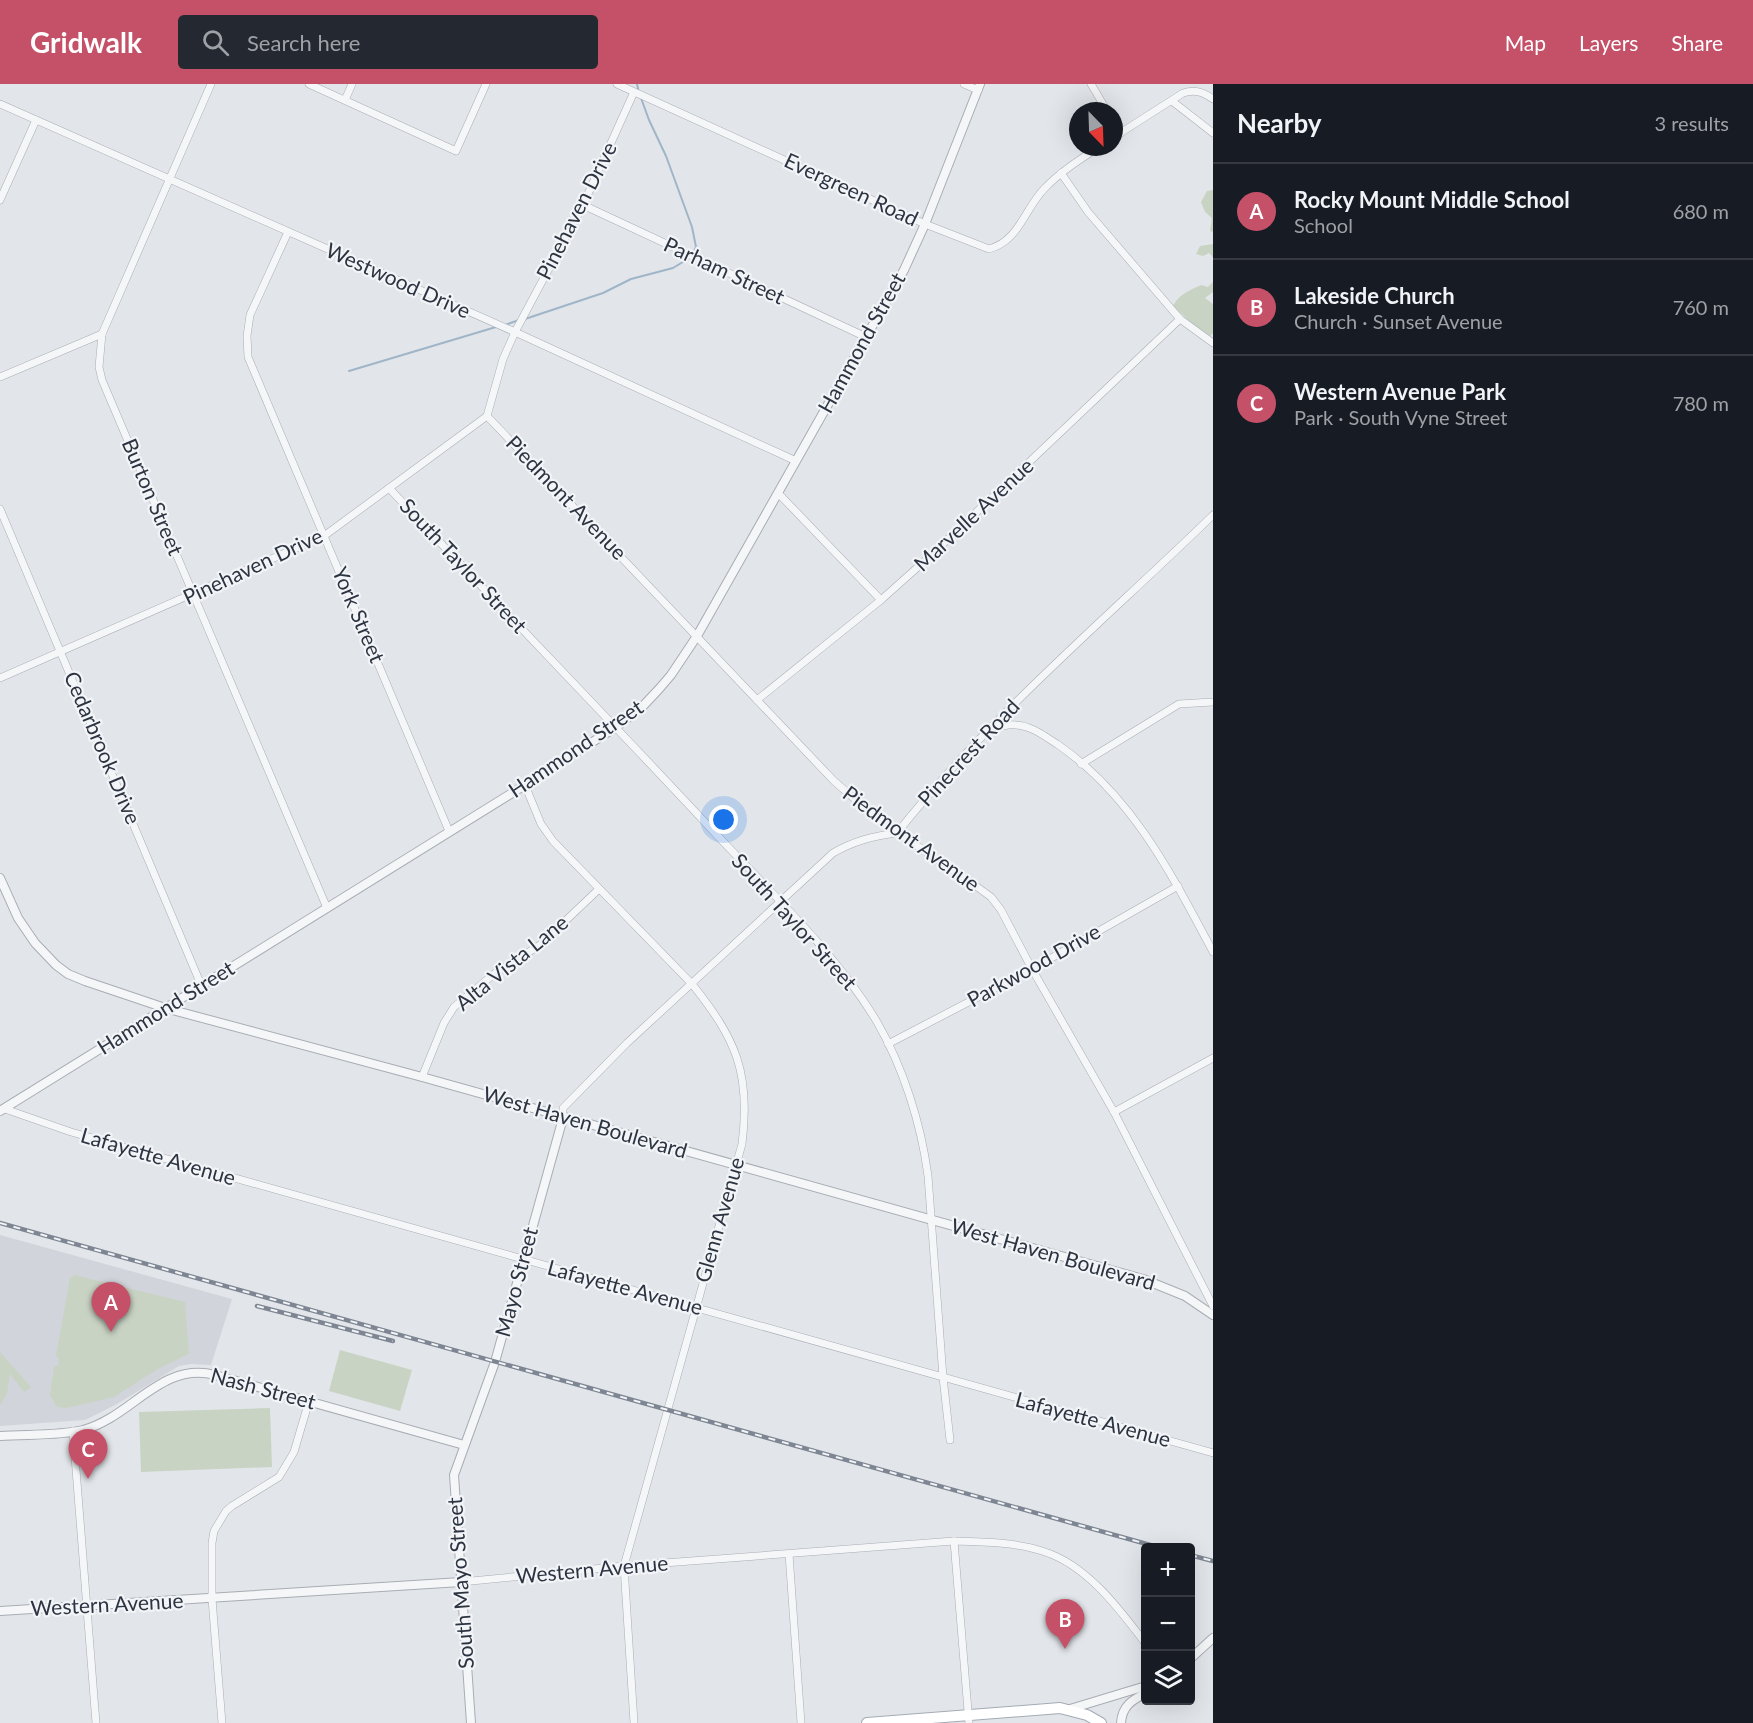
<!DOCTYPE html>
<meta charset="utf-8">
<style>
body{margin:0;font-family:Lato,sans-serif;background:#242831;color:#f1f3f6}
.controls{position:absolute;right:18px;bottom:18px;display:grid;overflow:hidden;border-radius:6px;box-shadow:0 6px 24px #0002}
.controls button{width:54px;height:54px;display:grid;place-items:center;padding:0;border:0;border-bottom:2px solid #363941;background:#171b24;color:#f1f3f6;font:30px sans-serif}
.compass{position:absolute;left:1069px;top:18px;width:54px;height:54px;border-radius:50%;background:#171b24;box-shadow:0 6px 24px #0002;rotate:157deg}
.you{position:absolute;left:724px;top:736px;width:21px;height:21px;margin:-15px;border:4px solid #fff;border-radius:50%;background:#1a73e8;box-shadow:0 0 0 9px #1a73e833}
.badge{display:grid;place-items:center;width:39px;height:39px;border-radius:50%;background:#c55169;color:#fff;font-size:20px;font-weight:700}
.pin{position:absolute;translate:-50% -50px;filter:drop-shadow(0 2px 3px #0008)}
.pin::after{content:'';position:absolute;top:32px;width:21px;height:18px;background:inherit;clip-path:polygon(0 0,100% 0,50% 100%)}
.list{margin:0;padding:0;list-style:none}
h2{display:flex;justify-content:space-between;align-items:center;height:78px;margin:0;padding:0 24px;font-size:26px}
h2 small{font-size:20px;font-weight:400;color:#9ea1a6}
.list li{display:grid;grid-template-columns:39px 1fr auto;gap:18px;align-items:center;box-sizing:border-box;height:96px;padding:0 24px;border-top:2px solid #363941}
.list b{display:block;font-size:22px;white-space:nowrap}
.list p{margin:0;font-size:20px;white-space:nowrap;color:#9ea1a6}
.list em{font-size:20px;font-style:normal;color:#9ea1a6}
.icon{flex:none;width:33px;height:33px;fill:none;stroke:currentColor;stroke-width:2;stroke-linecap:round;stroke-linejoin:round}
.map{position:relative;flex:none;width:1213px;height:1639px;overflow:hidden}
header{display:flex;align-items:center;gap:36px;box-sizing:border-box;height:84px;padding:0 30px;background:#c55169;color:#fff}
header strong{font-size:28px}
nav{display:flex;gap:33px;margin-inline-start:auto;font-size:21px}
.search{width:420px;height:54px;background:#242831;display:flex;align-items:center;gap:15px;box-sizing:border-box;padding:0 21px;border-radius:6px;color:#9ea1a6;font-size:22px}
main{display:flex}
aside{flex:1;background:#171b24}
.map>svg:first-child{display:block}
.built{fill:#d1d5db}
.green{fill:#c9d3c4}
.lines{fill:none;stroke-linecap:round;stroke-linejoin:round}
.stream{stroke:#a0b5c7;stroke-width:2}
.minor-casing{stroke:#a8adb4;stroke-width:8}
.tertiary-casing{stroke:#a8adb4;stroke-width:10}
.primary-casing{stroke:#a3abb5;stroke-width:12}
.minor{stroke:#f5f6f8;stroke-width:7}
.tertiary{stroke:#f5f6f8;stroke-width:8}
.primary{stroke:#fff;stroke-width:10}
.rail-casing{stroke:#7d8692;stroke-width:4.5}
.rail{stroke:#f2f4f7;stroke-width:2;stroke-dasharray:7;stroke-linecap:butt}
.labels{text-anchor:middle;stroke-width:4.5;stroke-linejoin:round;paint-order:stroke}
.street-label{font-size:21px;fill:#2c3441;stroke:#f2f4f7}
</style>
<header>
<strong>Gridwalk</strong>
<div class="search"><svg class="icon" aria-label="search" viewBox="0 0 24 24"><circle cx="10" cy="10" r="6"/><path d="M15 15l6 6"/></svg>Search here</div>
<nav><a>Map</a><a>Layers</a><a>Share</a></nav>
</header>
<main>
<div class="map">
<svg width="1213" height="1639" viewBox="0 0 1213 1639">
<rect width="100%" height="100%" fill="#e2e6ea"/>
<!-- built -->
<polygon class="built" points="0,1151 232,1215 211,1281 191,1280 179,1282 117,1320 85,1336 0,1342"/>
<!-- green -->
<g class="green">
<polygon points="1213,106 1213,148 1210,147 1212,134 1205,128 1201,118 1207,107"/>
<polygon points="1213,160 1213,173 1209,169 1203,172 1196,170 1200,162"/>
<path d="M1213,198V208L1205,214L1213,220V249L1210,252L1198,245L1173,222C1178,211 1190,206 1201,201L1208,203Z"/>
<polygon points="75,1191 185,1218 189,1270 158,1285 114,1313 67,1324 57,1323 50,1311 54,1282 58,1282 59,1274 56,1272 70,1194"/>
<polygon points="340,1266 412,1286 400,1327 329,1307"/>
<polygon points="0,1268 31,1303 24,1308 10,1290 7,1310 0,1321"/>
<polygon points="270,1324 272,1383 141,1388 139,1328"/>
</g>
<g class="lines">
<!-- stream -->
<g class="stream">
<polyline points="637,0 639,9"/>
<polyline points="525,235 603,209 631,195 673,184 691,173 696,163 692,143 666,72 649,36 641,14"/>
<polyline points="505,241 519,236"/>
<polyline points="349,287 496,243"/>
</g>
<!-- minor casing -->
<g class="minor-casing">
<g id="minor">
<polyline points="211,0 102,250 99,283 102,296 327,824"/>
<polyline points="309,0 456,67 486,0"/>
<path d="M617,0L925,140L989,165C1019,157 1024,126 1044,105C1060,88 1079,76 1099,63"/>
<polyline points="964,0 978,6"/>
<polyline points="1091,0 1107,27"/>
<polyline points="345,16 352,0"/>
<polyline points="1172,17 1213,49"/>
<polyline points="0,20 515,248 796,377"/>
<polyline points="1114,38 1121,49"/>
<path d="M1114,53L1183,9C1195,5 1203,8 1213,15"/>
<polyline points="1061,89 1088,128 1180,235 1213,259"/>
<polyline points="0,116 36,36"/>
<polyline points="583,121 866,253"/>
<polyline points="288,148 250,231 247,252 248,273 449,747"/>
<polyline points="0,293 102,250"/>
<polyline points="487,332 834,697 879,736 969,797 991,813 1001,826 1032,885 1114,1028 1213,1222"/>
<path d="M389,404C497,520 607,633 715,749C770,808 836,869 877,938C903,983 921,1039 928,1092L943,1293L950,1356"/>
<polyline points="778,409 881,516"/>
<polyline points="0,425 202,903"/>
<polyline points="0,594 324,452 487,332 503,275 515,248 583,121 634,8"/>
<polyline points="757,616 881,516 928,474 1180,235"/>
<path d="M989,646C998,643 1007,640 1016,641C1032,642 1044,652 1057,660C1132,711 1172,791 1213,868"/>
<polyline points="1081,680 1179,620 1213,618"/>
<path d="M525,701L541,740L553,757L692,900C736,955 751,989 742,1060L624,1482L634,1639"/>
<polyline points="888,960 1032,885 1178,802"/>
<polyline points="422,993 444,939 454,923 494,890 540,861 599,805"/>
<polyline points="5,1025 71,1048 1213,1369"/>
<polyline points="1114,1028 1213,974"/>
<path d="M563,1034V1024L627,959L833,769C854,757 873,752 897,749C990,632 1106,535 1213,431"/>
<polyline points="73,1347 96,1639"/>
<polyline points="954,1457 969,1639"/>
<polyline points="789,1470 801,1639"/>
<path d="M461,1498L624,1482L954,1457C984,1458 1016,1458 1045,1468C1088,1482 1120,1526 1146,1560"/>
<polyline points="222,1639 212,1515 212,1459 214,1447 226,1427 232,1422 279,1393 294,1368 309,1317"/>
</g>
</g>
<!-- tertiary casing -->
<g class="tertiary-casing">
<g id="tertiary">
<polyline points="0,794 18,834 35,859 56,881 68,890 85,897 165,924 422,993 1143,1195 1185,1212 1213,1231"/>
<polyline points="0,1027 525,701 616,643 643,622 659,605 671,591 697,552 904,186 925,140 980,0"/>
<path d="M0,1352C26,1350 58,1352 83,1346C132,1333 161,1277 215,1291L464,1361"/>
<polyline points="0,1527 461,1498"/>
<polyline points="1190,1575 1213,1554"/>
<polyline points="1070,1625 1146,1602"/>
<polyline points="471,1639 454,1391 495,1278 563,1034"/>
<path d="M1121,1639C1122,1622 1132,1616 1146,1609"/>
</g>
</g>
<!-- primary casing -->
<g class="primary-casing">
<polyline id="primary" points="867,1639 1060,1624 1087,1631 1101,1639"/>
</g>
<!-- minor -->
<use href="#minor" class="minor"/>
<!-- tertiary -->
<use href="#tertiary" class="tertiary"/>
<!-- primary -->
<use href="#primary" class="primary"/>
<!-- rail casing -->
<g class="rail-casing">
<g id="rail">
<polyline points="0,1139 1161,1464"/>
<polyline points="257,1222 393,1257"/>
<polyline points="1190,1471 1213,1477"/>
</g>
</g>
<!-- rail -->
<use href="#rail" class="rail"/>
</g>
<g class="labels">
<!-- street labels -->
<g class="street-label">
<text transform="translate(851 106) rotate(25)" y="7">Evergreen Road</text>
<text transform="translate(577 127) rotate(-63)" y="7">Pinehaven Drive</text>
<text transform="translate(724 187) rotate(25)" y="7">Parham Street</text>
<text transform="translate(398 197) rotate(24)" y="7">Westwood Drive</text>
<text transform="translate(862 259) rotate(-61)" y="7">Hammond Street</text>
<text transform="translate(152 413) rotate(67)" y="7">Burton Street</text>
<text transform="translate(566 414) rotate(46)" y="7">Piedmont Avenue</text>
<text transform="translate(974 431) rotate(-43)" y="7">Marvelle Avenue</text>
<text transform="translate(463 482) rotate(47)" y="7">South Taylor Street</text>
<text transform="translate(253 483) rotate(-25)" y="7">Pinehaven Drive</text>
<text transform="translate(358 531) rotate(67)" y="7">York Street</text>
<text transform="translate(102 664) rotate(67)" y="7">Cedarbrook Drive</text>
<text transform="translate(576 665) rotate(-34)" y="7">Hammond Street</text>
<text transform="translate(969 669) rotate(-47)" y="7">Pinecrest Road</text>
<text transform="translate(911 755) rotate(36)" y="7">Piedmont Avenue</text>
<text transform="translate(794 838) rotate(48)" y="7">South Taylor Street</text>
<text transform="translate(512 879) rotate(-39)" y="7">Alta Vista Lane</text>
<text transform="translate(1034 882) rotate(-29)" y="7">Parkwood Drive</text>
<text transform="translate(166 924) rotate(-32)" y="7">Hammond Street</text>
<text transform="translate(585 1039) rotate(16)" y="7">West Haven Boulevard</text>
<text transform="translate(158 1073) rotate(16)" y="7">Lafayette Avenue</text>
<text transform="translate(720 1136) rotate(-74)" y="7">Glenn Avenue</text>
<text transform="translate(1053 1171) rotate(16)" y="7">West Haven Boulevard</text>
<text transform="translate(517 1198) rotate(-75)" y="7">Mayo Street</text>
<text transform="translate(625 1204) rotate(15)" y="7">Lafayette Avenue</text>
<text transform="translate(263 1305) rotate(15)" y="7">Nash Street</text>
<text transform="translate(1093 1336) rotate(15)" y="7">Lafayette Avenue</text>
<text transform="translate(592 1486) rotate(-5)" y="7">Western Avenue</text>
<text transform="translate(461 1499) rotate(-94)" y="7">South Mayo Street</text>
<text transform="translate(107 1521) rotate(-3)" y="7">Western Avenue</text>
</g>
</g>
</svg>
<div class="controls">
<button>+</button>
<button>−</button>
<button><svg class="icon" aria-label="layers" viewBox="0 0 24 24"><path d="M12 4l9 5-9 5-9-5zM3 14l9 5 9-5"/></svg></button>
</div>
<svg class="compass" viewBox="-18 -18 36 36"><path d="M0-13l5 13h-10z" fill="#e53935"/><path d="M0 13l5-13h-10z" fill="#9ea1a6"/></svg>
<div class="you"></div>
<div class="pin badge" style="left:111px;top:1248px">A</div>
<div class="pin badge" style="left:1065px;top:1565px">B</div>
<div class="pin badge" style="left:88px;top:1395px">C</div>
</div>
<aside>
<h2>Nearby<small>3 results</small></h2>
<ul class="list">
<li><span class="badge">A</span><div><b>Rocky Mount Middle School</b><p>School</p></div><em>680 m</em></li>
<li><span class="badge">B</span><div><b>Lakeside Church</b><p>Church · Sunset Avenue</p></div><em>760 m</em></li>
<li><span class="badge">C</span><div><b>Western Avenue Park</b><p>Park · South Vyne Street</p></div><em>780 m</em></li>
</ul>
</aside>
</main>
